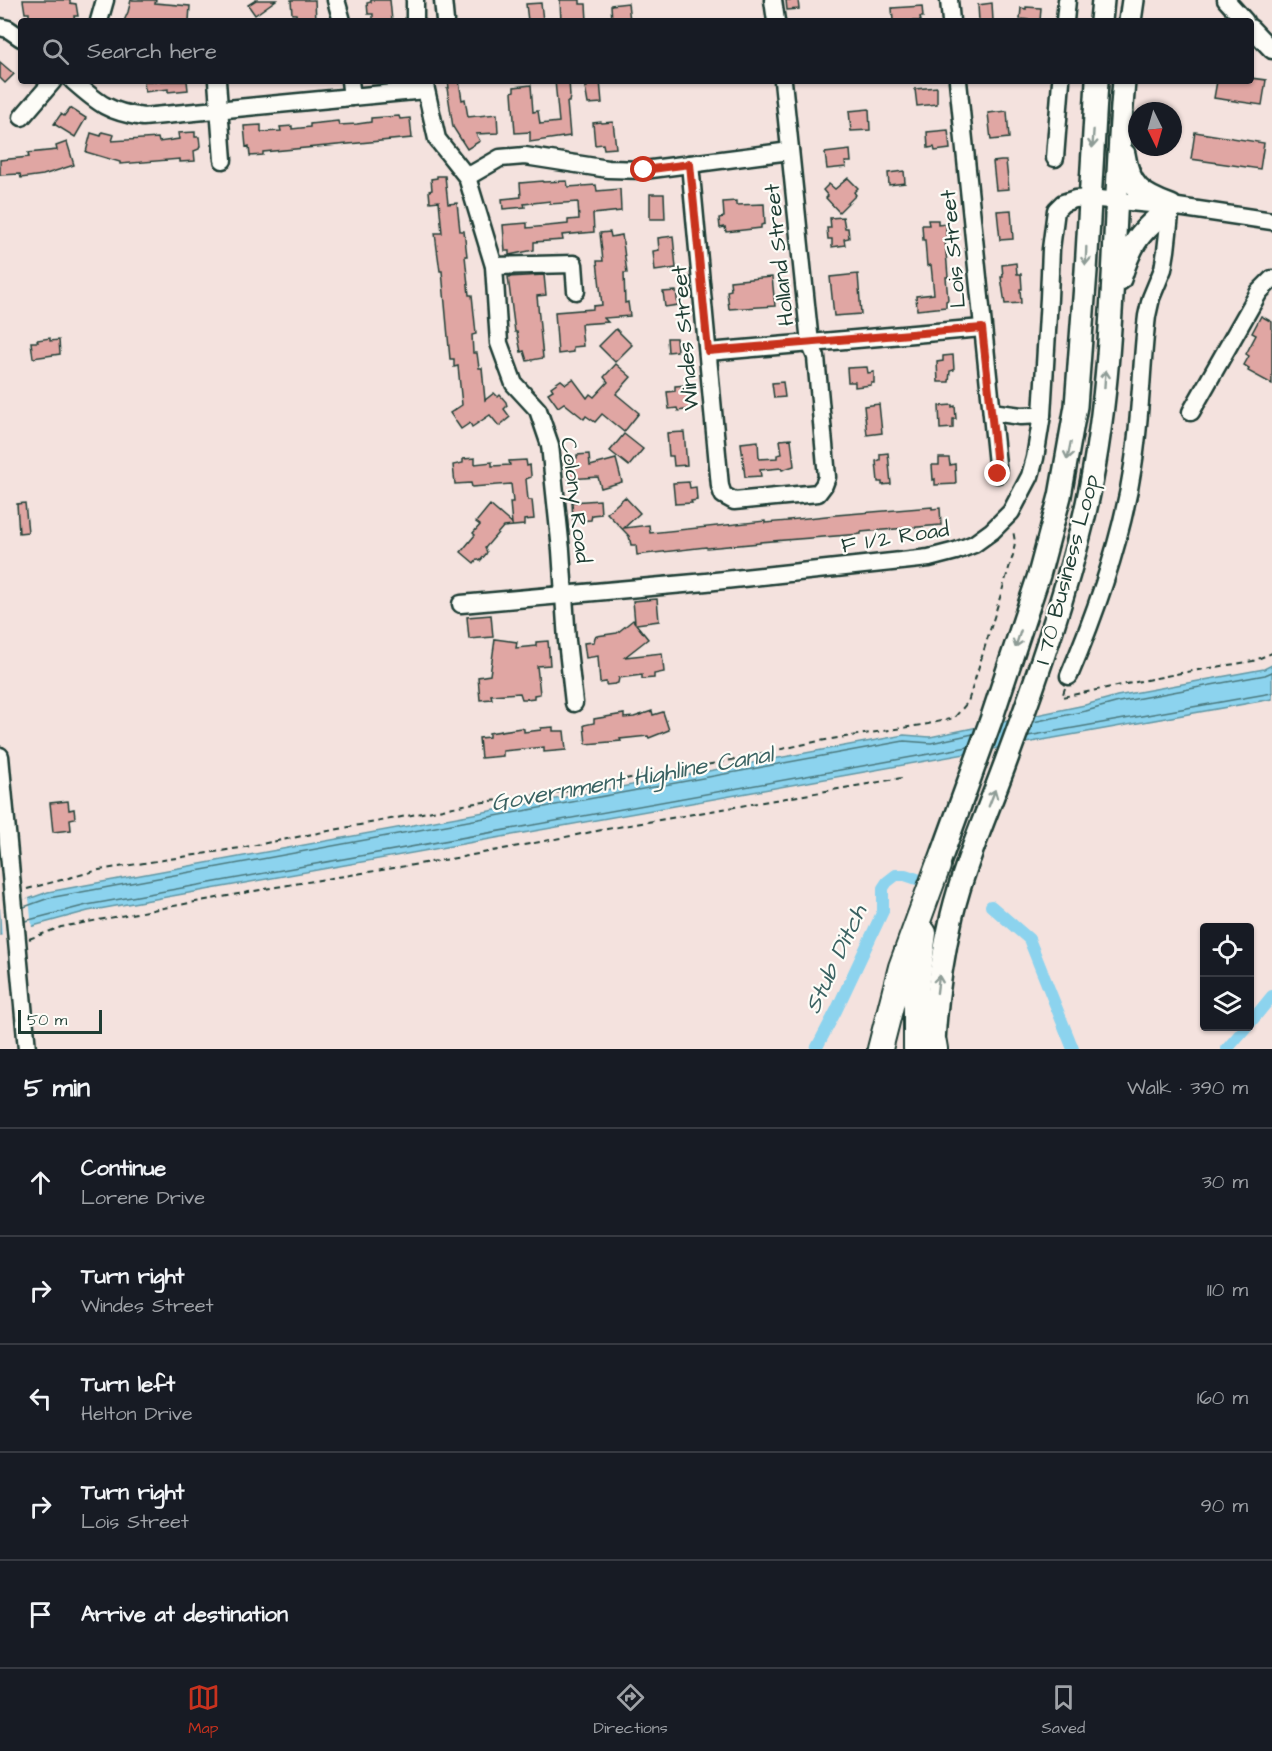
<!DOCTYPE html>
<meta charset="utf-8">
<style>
body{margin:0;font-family:"Architects Daughter",sans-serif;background:#242831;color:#f1f3f6}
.controls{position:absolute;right:18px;bottom:18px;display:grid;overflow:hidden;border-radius:6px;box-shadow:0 2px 4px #0004}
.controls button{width:54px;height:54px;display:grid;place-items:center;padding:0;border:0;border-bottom:2px solid #363941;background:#171b24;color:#f1f3f6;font:30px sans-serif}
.compass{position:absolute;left:1128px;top:102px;width:54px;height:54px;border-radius:50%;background:#171b24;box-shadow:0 2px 4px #0004;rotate:175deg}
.scale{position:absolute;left:18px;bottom:15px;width:84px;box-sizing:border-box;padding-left:6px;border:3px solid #1f3d34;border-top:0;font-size:16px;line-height:21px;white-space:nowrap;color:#1f3d34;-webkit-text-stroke:4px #fdfcf7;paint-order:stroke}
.stop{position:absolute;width:18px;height:18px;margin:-14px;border:4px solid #c8321e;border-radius:50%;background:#fff}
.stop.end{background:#c8321e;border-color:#fff;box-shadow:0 2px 6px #0008}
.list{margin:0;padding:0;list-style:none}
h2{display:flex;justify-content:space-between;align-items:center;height:78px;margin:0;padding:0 24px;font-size:26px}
h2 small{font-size:20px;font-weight:400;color:#9ea1a6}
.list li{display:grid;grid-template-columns:39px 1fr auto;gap:18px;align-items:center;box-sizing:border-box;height:108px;padding:0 24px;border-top:2px solid #363941}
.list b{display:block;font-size:22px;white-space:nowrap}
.list p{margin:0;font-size:20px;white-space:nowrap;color:#9ea1a6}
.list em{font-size:20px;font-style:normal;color:#9ea1a6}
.icon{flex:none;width:33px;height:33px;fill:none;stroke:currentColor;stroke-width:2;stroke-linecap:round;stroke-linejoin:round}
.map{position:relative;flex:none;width:1272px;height:1049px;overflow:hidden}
.search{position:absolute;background:#171b24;box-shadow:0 2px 4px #0004;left:18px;right:18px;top:18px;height:66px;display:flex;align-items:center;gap:15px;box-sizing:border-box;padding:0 21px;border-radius:6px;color:#9ea1a6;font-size:22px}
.sheet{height:618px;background:#171b24}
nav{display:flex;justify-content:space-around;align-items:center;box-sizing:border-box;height:84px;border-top:2px solid #363941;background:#171b24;font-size:16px;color:#9ea1a6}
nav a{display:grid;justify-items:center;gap:3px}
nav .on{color:#c8321e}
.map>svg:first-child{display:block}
.water{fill:#8cd3ee;stroke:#6097a4;stroke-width:1.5}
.pier{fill:#f4e2de}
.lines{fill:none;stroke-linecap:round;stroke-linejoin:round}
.shore{stroke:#4b797e;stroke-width:1.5}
.canal{stroke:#8cd3ee;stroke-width:12}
.building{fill:#e0a6a3;stroke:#1f3d34;stroke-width:1.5}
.minor-casing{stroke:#1f3d34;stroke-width:21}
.major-casing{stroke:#1f3d34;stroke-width:26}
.highway-casing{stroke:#1f3d34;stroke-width:28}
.path{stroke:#1f3d34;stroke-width:2;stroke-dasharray:6 4.5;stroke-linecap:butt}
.minor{stroke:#fdfcf7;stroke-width:16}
.major{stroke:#fdfcf7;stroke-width:21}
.highway{stroke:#fdfcf7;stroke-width:24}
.oneway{stroke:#8e9c96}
.route{stroke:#c8321e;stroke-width:8}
.labels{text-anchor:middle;stroke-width:4.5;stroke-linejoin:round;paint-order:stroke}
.street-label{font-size:22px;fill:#1f3d34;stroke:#fdfcf7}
.water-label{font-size:24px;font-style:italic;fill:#3a6262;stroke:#fdfcf7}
</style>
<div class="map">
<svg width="1272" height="1049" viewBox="0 0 1272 1049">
<rect width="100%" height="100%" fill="#f4e2de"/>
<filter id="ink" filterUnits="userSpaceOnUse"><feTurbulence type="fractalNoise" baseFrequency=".0167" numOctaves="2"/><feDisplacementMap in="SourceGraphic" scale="12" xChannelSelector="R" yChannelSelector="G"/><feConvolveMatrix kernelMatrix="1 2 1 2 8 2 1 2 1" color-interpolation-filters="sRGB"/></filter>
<g filter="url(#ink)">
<!-- water -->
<polygon class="water" points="1272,665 1272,699 88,911 0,935 0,909 48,892 904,735 930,737 1085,705 1117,696 1264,669"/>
<!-- pier -->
<polygon class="pier" points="29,898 32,928 2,937 0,907"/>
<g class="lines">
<!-- shore -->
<g class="shore">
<polyline points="1033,722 1086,711 1119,702 1265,675 1272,672"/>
<polyline points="1028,736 1272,693"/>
<polyline points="24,907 49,898 904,741 931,743 973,734"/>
<polyline points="25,921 87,905 968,747"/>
</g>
<!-- canal -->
<g class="canal">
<polyline points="991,906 1029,939 1073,1049"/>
<polyline points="1250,1023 1272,996"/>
<polyline points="816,1049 836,1011 883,911 883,888 887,882 896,875 905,875 917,879"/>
<polyline points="1227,1049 1247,1026"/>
</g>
</g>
<!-- building -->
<g class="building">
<polygon points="23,0 70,0 70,3 76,4 78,16 74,16 75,21 34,20 33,17 29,17 29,13 25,13"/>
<polygon points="131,0 156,0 155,3 190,6 189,21 124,21 128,12"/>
<polygon points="256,0 276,0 255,15 248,5"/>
<polygon points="291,0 315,0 316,21 297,21 296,14 292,14"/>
<polygon points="371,0 390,0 392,21 373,21 373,14 368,14 367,3 371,2"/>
<polygon points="560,0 580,0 580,4 586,4 587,21 561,21"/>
<polygon points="786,0 798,0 799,9 787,10"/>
<polygon points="541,3 543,21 528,21 526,4"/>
<polygon points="628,3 630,21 612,21 611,5"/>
<polygon points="992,3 993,21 979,21 978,5"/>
<polygon points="922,6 923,17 920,17 921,21 893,21 892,8"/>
<polygon points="1026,7 1041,8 1040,21 1020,19 1021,8 1026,9"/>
<polygon points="0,62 14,74 5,83 0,78"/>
<polygon points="1251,78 1266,80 1262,105 1214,98 1217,81 1251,81"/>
<polygon points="144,81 187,81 188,90 168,92 168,89 145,92"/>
<polygon points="448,81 459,81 462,100 465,99 468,117 497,114 498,133 476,134 480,141 467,149 453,127 447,88 449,88"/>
<polygon points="555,81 569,81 570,96 569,102 567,102 570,136 530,142 530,132 515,133 512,92 514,91 514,87 531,85 533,112 538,111 540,124 559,122"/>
<polygon points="586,81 600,81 602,103 588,104 585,87 587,87"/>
<polygon points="937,87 937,104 917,106 915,89"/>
<polygon points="70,108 86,118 75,137 54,124 61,114 64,116"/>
<polygon points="869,109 870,130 851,131 849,111"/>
<polygon points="1007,111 1009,138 991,140 988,113"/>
<polygon points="399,116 400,119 410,118 412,138 263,152 263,155 250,156 249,146 246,147 244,126 261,125 261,132 281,131 280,127 292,126 292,129 310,127 310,124 338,121 339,125 357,124 371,122 371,118"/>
<polygon points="601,122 602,123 613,122 616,148 604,149 603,144 595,145 593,123"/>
<polygon points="948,130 950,149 935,151 934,147 928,148 927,132"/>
<polygon points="102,132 114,135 112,141 158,138 159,142 179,139 178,133 195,132 195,137 199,137 200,146 199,149 194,151 195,161 180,162 180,159 120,164 120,162 86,152 91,133 101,136"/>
<polygon points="1195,132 1264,143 1260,169 1191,159"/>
<polygon points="67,142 74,165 43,175 21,178 20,174 0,175 0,160 29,157 28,153 57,150 56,146"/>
<polygon points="850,150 851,162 845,162 846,167 827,169 825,153"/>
<polygon points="1001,161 1006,161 1009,189 996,190 993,162"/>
<polygon points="904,171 905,183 889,185 888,173"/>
<polygon points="437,176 445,176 448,204 457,203 460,231 464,231 467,256 465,256 469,295 472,295 476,334 472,335 473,353 477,353 479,368 482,368 485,400 494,393 498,397 500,395 506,402 507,406 504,409 510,417 499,426 490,415 472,427 470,423 461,429 450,413 462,405 458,366 454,367 454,359 450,359 442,271 440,271 437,249 435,233 442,233 439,201 430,202 429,191 432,190 431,179 437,178"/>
<polygon points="848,178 858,188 854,192 856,195 839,212 826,198 828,196 823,190 829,184 835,189"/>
<polygon points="543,181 543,182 567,181 568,187 596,185 597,191 620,189 621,211 593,214 594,232 562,235 563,240 534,242 534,250 509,255 509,251 505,251 503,225 527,223 527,228 568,224 568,220 579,219 578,202 550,204 550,201 524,204 525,207 503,209 502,199 521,197 520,183"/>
<polygon points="650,194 664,194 665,219 650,219"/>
<polygon points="736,201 736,205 764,204 765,224 761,225 761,228 726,232 725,227 720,228 719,218 724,217 723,202"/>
<polygon points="1011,210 1013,239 1000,240 997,211"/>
<polygon points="843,217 845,228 848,228 849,238 844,239 845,245 832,247 832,239 828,239 827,228 831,228 830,218"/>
<polygon points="928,220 938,220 938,225 946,224 946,239 945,239 948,277 946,277 948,300 946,301 946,307 917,310 916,296 934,294 931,265 927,266 925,240 923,240 922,225 929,225"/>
<polygon points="610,232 611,237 622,235 627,273 624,273 625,303 628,302 630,316 604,318 608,322 581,324 583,346 573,347 573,352 558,354 555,312 593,309 593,306 602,305 597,261 603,261 600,233"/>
<polygon points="673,236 676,268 655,271 653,251 659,250 658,238"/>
<polygon points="1016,263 1017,274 1021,274 1022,289 1020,289 1021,303 1005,304 1001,277 1003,277 1002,265"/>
<polygon points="858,274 861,314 834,316 830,277"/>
<polygon points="544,275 546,295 537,296 543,358 527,361 524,351 521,352 517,332 515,332 508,277"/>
<polygon points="772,277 775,306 729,309 727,291 731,290 730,281"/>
<polygon points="676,291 678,305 665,307 663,292"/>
<polygon points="1261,316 1272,322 1272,384 1248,371 1249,368 1244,365 1249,356 1246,354 1256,335 1252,333"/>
<polygon points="616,329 632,345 615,362 599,346"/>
<polygon points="50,338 50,341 59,340 60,354 33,358 31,342 38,342 37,340"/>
<polygon points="667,338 676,338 677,351 668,352"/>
<polygon points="953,355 954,370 950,371 949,382 938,382 937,362 943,361 943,356"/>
<polygon points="616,364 631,377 616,394 639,413 624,432 602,414 595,422 586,416 584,419 564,403 558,407 548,393 553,390 551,387 561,380 566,384 573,379 587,398 590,394 594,397 608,382 604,377"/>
<polygon points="867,367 868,373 874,372 874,383 871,383 871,385 855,387 855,382 848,382 847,368"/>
<polygon points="783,382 785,397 774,398 772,383"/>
<polygon points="688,385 691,409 678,411 677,408 669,409 667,392 675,391 675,386"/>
<polygon points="879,404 882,433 867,435 864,406"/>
<polygon points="952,405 952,407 955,406 956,419 953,419 953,428 940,429 939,406"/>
<polygon points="684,432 687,465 674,466 673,456 669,456 667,433"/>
<polygon points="624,434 643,449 629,466 610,451"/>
<polygon points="791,439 794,466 782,470 781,468 760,470 761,476 745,477 741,443 758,441 759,459 777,458 777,455 782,454 780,440"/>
<polygon points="888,453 891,484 882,485 882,482 878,482 876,461 880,460 880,454"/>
<polygon points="589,454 590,466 616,459 622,482 601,488 598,477 569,479 567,461 577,458 577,455"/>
<polygon points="475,458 475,464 492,462 492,466 510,465 509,461 526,460 527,466 530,465 531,475 531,477 526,479 528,500 532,500 534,519 524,520 524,525 503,527 485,548 487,552 486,554 480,561 477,559 474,563 461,552 475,535 473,533 480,525 476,522 490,505 512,524 510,502 513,502 511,484 472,487 471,483 455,484 453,465 463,463 463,459"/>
<polygon points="939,458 949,458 950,465 955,464 956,484 935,485 935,479 933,480 932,465 939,465"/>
<polygon points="689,482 690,488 696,487 697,500 691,501 692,503 675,504 673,483"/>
<polygon points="625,497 640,513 624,528 649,525 650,533 765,521 765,523 789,521 788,520 836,515 932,507 932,509 940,508 941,525 861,532 861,534 760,542 760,543 707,548 706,547 637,555 636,545 631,545 629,536 607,513"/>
<polygon points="600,500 601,514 592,515 591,520 578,521 578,519 573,520 572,502"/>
<polygon points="25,503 28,532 19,533 17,504"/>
<polygon points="657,599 659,621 636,624 648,639 625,657 662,653 664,672 654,674 654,678 642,679 642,675 619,678 618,683 615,684 606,685 606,682 600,683 598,656 586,658 584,643 594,642 595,637 597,636 617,633 633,620 635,623 633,601"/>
<polygon points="491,615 493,637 469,639 467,617"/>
<polygon points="495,639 517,642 516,648 536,646 536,642 548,641 550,665 537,666 540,694 534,695 534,698 526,699 522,699 520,693 491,695 492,699 480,700 478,677 490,675"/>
<polygon points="652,711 653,715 663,712 669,730 649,738 648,736 620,739 621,741 586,744 584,725 594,723 594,719 624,714 624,718 634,717"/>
<polygon points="553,727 553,731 564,731 566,750 544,752 544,747 503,751 503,756 481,758 479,738 489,737 489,733 521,728 524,729 524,732 541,730 541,728"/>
<polygon points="68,801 69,810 74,809 75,818 70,819 71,830 53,832 50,803"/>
</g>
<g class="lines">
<!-- minor casing -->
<g class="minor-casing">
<g id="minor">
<polyline points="336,0 342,21"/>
<polyline points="415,0 415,21"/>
<polyline points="443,0 445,21"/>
<polyline points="773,0 776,21"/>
<polyline points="949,0 951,21"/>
<polyline points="1226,0 1245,21"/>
<polyline points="99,21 105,0"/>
<polyline points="1065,21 1067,0"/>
<polyline points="0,27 8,29 21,38"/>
<polyline points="1251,28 1272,50"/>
<path d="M73,81C99,104 109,112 143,117L425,90"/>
<polyline points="217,81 223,160"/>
<polyline points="350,81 352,97"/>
<polyline points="424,81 437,139 467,177 494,266 499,343 514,384 538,410 550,445 561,550 567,641 574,703"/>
<polyline points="958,81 998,474"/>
<polyline points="22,117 53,81"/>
<polyline points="1055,158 1061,81"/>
<polyline points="690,164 720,486 723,495 734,501 818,493 824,485 827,477 816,357 810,343 783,81"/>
<polyline points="467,177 500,158 525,156 608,169 644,170 790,151"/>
<polyline points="494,266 574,264 576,291"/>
<polyline points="708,352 982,328"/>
<polyline points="992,412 1021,416 1042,415"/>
<polyline points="1191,412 1259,292 1272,279"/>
<polyline points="461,604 706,582 929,558 956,551 974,544 992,531 1011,512 1030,476 1035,458 1042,415 1049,298 1051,249 1056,210 1063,203 1075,199 1089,198 1171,206 1272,221"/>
<path d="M1069,676C1098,608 1122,539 1133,466C1141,417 1141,366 1147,316L1151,298L1163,269L1166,251L1171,206"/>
<polyline points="0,756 27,1049"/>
</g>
</g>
<!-- major casing -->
<g class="major-casing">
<g id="major">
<polyline points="1101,21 1103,0"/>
<polyline points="1130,21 1133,0"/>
<path d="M1120,279C1132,240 1140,232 1171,206C1141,195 1129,187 1124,154"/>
<polyline points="938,866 991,720 1039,575 1060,496 1076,406 1086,271 1097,81"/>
<path d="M934,1043C936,999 942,958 952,915C965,861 989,809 1008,756C1036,681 1063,603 1082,525C1118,380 1111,229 1124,81"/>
</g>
</g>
<!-- highway casing -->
<g class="highway-casing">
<g id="highway">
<polyline points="934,1043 935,1049"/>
<polyline points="880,1049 901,967 938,866"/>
<polyline points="916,1049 916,993 924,933"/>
</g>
</g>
<!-- path -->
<g class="path">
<polyline points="1065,688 1062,697 1186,672 1253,661 1272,653"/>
<polyline points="27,889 99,870 240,848 469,804 567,791 645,775 717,763 819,741 928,724 954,718 968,702 1013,555 1015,542 1013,530"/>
<polyline points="29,939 61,927 276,887 462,857 607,829 902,778"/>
</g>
<!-- minor -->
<use href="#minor" class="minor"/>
<!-- major -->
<use href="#major" class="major"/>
<!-- highway -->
<use href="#highway" class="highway"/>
</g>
<!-- one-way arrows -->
<defs><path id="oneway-shaft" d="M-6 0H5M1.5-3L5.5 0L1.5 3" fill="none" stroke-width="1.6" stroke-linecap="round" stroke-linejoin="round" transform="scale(1.5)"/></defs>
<g class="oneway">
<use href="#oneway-shaft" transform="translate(1093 139) rotate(94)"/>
<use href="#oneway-shaft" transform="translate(1086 256) rotate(92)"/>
<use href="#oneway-shaft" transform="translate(1105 379) rotate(-86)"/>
<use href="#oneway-shaft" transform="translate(1069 451) rotate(101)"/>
<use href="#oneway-shaft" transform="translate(1018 639) rotate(108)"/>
<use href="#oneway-shaft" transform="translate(992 798) rotate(-69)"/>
<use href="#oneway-shaft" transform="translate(938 984) rotate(-83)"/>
</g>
</g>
<g class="lines" filter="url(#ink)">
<!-- route -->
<polyline class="route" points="644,170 690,164 708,351 982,328 998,474"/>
</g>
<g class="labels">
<!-- street labels -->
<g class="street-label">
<text transform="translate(952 249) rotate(-95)" y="8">Lois Street</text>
<text transform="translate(778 255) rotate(-96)" y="8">Holland Street</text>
<text transform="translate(684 338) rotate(-95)" y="8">Windes Street</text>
<text transform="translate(577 500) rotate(83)" y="8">Colony Road</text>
<text transform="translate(895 536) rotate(-9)" y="8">F 1/2 Road</text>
<text transform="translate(1066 569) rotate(-75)" y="8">I 70 Business Loop</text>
</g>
<!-- water labels -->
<g class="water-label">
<text transform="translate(632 778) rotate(-10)" y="8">Government Highline Canal</text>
<text transform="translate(835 959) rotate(-65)" y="8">Stub Ditch</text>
</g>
</g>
</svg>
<div class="controls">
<button><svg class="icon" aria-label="locate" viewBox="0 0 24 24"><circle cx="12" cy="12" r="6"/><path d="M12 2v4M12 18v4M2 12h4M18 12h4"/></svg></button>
<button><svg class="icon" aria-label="layers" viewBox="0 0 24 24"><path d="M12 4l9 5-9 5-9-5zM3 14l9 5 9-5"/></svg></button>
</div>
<svg class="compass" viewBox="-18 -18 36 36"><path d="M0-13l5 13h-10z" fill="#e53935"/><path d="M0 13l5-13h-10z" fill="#9ea1a6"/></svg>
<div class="scale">50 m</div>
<div class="stop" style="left:644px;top:170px"></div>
<div class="stop end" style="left:998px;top:474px"></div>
<div class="search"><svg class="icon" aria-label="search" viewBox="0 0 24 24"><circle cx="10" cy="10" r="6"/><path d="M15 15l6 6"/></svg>Search here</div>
</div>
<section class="sheet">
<h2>5 min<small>Walk · 390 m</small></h2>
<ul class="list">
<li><svg class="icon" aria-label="ahead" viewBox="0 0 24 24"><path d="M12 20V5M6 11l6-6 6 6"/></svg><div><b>Continue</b><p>Lorene Drive</p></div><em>30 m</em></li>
<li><svg class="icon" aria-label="right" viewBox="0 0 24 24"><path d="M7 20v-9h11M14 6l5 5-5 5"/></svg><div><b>Turn right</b><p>Windes Street</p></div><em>110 m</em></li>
<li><svg class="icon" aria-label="left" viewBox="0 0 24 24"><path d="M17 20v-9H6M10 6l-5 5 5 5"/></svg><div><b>Turn left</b><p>Helton Drive</p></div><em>160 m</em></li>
<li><svg class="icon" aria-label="right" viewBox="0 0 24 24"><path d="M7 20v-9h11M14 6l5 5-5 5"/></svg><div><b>Turn right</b><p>Lois Street</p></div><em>90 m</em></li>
<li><svg class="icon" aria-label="arrive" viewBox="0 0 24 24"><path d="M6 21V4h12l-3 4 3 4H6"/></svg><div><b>Arrive at destination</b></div></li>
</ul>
</section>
<nav>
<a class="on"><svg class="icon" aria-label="map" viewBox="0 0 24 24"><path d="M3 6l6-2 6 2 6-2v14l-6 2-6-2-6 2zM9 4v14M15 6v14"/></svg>Map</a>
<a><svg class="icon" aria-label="directions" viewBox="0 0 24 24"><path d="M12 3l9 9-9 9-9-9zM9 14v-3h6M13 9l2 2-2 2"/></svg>Directions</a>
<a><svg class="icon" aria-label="saved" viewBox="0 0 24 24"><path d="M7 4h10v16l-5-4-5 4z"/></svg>Saved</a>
</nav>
